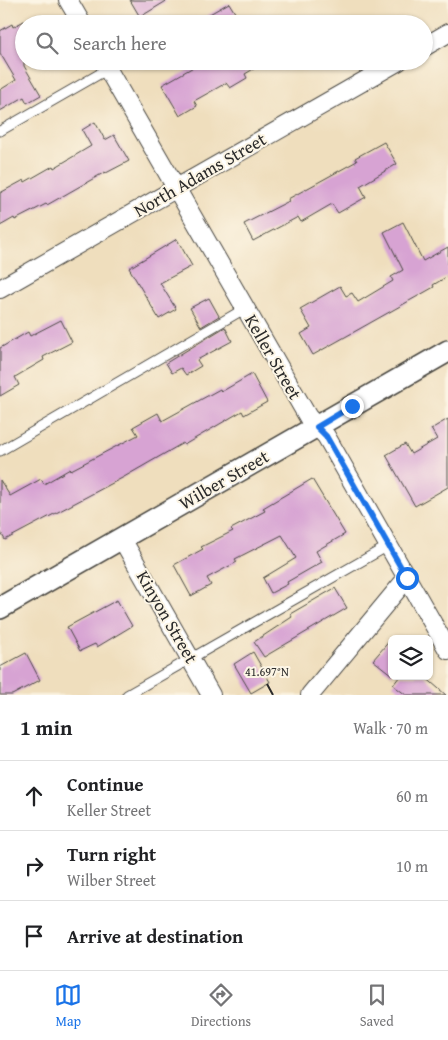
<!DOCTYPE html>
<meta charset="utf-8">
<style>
body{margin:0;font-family:"Gentium Book Plus",serif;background:#f6f6f6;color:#202124}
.controls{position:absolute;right:15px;bottom:15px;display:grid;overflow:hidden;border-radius:8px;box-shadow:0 1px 4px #0004}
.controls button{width:45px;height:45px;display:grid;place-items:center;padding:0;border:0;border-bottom:1px solid #e0e0e0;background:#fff;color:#202124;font:25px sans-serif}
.stop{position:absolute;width:15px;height:15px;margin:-11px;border:4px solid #1a73e8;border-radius:50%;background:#fff}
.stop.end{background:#1a73e8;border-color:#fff;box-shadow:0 1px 5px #0008}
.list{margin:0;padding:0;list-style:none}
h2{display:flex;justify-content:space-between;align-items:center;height:65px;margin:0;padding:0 20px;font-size:21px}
h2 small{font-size:16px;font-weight:400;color:#757577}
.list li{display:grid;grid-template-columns:32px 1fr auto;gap:15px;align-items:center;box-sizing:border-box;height:70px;padding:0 20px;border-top:1px solid #e0e0e0}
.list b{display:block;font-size:19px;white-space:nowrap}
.list p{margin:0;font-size:16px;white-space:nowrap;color:#757577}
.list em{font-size:16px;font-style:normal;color:#757577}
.icon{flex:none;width:28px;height:28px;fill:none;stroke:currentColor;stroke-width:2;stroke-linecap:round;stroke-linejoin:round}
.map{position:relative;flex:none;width:448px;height:695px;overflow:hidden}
.search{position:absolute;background:#fff;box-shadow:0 1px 4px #0004;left:15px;right:15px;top:15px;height:55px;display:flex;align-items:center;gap:12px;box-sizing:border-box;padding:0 18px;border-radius:28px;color:#757577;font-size:19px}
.sheet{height:275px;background:#fff}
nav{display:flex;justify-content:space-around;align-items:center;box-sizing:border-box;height:70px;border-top:1px solid #e0e0e0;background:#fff;font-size:14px;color:#757577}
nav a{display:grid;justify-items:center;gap:2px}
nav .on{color:#1a73e8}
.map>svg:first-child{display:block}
.building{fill:#d7a3d3}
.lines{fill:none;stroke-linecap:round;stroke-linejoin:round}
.service-casing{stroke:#484641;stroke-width:11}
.minor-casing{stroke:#484641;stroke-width:20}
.tertiary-casing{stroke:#484641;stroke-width:24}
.service{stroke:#fff;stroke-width:9}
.minor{stroke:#fff;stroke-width:18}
.tertiary{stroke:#fff;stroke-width:21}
.route{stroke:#1a73e8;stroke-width:6}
.ticks{fill:none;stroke:#2b2b2b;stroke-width:2}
.labels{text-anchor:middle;stroke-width:4;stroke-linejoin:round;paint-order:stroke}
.street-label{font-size:18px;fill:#2b2b2b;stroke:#fcf5e5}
.ticks-label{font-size:12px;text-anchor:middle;fill:#2b2b2b;stroke:#fcf5e5;stroke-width:4;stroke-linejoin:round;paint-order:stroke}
</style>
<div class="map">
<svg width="448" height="695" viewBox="0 0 448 695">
<rect width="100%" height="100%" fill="#fcf5e5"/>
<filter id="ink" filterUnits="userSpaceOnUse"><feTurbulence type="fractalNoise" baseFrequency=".02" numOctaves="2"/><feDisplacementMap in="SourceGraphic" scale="10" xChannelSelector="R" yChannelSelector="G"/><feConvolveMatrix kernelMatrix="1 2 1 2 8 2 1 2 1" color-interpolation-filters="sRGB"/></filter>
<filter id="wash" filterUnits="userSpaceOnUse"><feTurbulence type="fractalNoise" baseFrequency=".0096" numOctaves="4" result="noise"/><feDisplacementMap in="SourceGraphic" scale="20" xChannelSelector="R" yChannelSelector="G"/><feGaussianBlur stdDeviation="1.12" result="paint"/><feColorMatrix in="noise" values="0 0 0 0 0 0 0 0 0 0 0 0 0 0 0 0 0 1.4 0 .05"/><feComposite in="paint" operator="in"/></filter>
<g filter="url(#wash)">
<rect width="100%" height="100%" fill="#efdebd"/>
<g id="blocks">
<!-- building -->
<g class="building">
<polygon points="130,0 168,0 140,17"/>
<polygon points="229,3 237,16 224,24 192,24"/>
<polygon points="24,21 24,66 41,95 27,103 24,97 0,111 0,90 16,80 0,53 0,31 12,24 13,27"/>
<polygon points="204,61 267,61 245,74 247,78 230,88 226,83 194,101 197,106 180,116 162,85"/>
<polygon points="95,122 105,140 114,135 129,161 106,173 105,172 47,205 46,204 15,220 14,218 0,226 0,193 24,180 25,182 53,166 54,168 91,146 82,130"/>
<polygon points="384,142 397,164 360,186 366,197 338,213 332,204 301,222 298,217 253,241 244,224 289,201 288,199 357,161 355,158"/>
<polygon points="403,222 423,261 448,247 448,276 433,285 434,287 313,355 301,334 311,328 300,309 340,286 346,296 352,293 358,302 393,281 391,277 403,270 384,232"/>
<polygon points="177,239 192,266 160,283 176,309 159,319 129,268"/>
<polygon points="209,298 219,316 201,327 190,308"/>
<polygon points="61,320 72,342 43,357 44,360 15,377 19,385 0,396 0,348 28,332 30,336"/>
<polygon points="225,327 232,341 197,360 201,366 186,375 181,368 172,373 166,363"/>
<polygon points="252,374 267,402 244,415 242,411 184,445 183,443 124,477 5,540 0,531 0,480 10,496 41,479 44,484 70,469 71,470 138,435 133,427 158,413 162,421 220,389 221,392"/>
<polygon points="448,419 448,487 415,506 386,455 405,444 411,454 437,439 431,429"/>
<polygon points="312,479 345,534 316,551 322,562 287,582 288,584 271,593 263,578 296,558 282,535 235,559 237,562 207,578 211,585 191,596 174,565 203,549 201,547 233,531 231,529 265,511 263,508"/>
<polygon points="335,588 347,608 264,657 254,642 292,617 290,614"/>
<polygon points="117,600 132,626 97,647 95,644 80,651 67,627"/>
<polygon points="392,638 392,675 373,660"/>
<polygon points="253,652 270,682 251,693 234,664"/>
<polygon points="26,653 40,680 12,695 0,695 0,667"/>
<polygon points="400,676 424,676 446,695 406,695 393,685"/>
</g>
</g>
</g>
<g filter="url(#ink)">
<use href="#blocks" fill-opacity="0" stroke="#484641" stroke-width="1"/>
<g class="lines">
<!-- service casing -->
<g class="service-casing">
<g id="service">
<polyline points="0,131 108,69"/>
<polyline points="0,451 244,309"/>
<polyline points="127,695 388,546"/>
</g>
</g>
<!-- minor casing -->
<g class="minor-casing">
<g id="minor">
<polyline points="68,0 82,24"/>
<polyline points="424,47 448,33"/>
<polyline points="103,61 308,417 326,436 448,650"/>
<polyline points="0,289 399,61"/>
<polyline points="122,539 211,695"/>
<polyline points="310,695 407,578"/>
</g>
</g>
<!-- tertiary casing -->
<g class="tertiary-casing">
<polyline id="tertiary" points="0,608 448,351"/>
</g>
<!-- service -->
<use href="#service" class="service"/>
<!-- minor -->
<use href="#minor" class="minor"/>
<!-- tertiary -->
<use href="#tertiary" class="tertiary"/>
</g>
</g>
<g class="lines" filter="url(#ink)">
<!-- route -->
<polyline class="route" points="352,406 317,427 326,436 407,578"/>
</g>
<!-- ticks -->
<path class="ticks" d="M267,684L273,695"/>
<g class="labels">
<!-- street labels -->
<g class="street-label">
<text transform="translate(200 175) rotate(-30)" y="6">North Adams Street</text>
<text transform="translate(273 357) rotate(60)" y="6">Keller Street</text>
<text transform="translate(224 480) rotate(-30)" y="6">Wilber Street</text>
<text transform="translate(167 617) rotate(60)" y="6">Kinyon Street</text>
</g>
</g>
<g class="ticks-label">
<text x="267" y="676">41.697°N</text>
</g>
</svg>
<div class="controls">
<button><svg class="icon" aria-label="layers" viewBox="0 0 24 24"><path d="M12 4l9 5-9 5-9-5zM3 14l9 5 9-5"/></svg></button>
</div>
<div class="stop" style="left:407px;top:578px"></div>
<div class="stop end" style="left:352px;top:406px"></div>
<div class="search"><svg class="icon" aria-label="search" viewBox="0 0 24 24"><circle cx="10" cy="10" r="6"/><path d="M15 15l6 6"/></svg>Search here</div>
</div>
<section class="sheet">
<h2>1 min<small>Walk · 70 m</small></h2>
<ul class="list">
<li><svg class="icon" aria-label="ahead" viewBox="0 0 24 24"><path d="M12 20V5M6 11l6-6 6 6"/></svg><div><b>Continue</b><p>Keller Street</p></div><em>60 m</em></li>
<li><svg class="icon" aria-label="right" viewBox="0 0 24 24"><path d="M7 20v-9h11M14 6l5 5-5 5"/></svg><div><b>Turn right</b><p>Wilber Street</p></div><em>10 m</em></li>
<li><svg class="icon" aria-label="arrive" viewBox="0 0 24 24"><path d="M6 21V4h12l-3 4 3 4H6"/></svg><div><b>Arrive at destination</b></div></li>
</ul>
</section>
<nav>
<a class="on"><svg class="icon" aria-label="map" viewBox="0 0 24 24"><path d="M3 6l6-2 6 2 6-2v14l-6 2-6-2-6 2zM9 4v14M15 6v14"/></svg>Map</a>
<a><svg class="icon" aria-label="directions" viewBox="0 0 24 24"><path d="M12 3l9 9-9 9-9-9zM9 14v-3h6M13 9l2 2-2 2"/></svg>Directions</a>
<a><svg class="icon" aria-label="saved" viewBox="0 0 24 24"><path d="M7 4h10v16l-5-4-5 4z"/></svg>Saved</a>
</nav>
